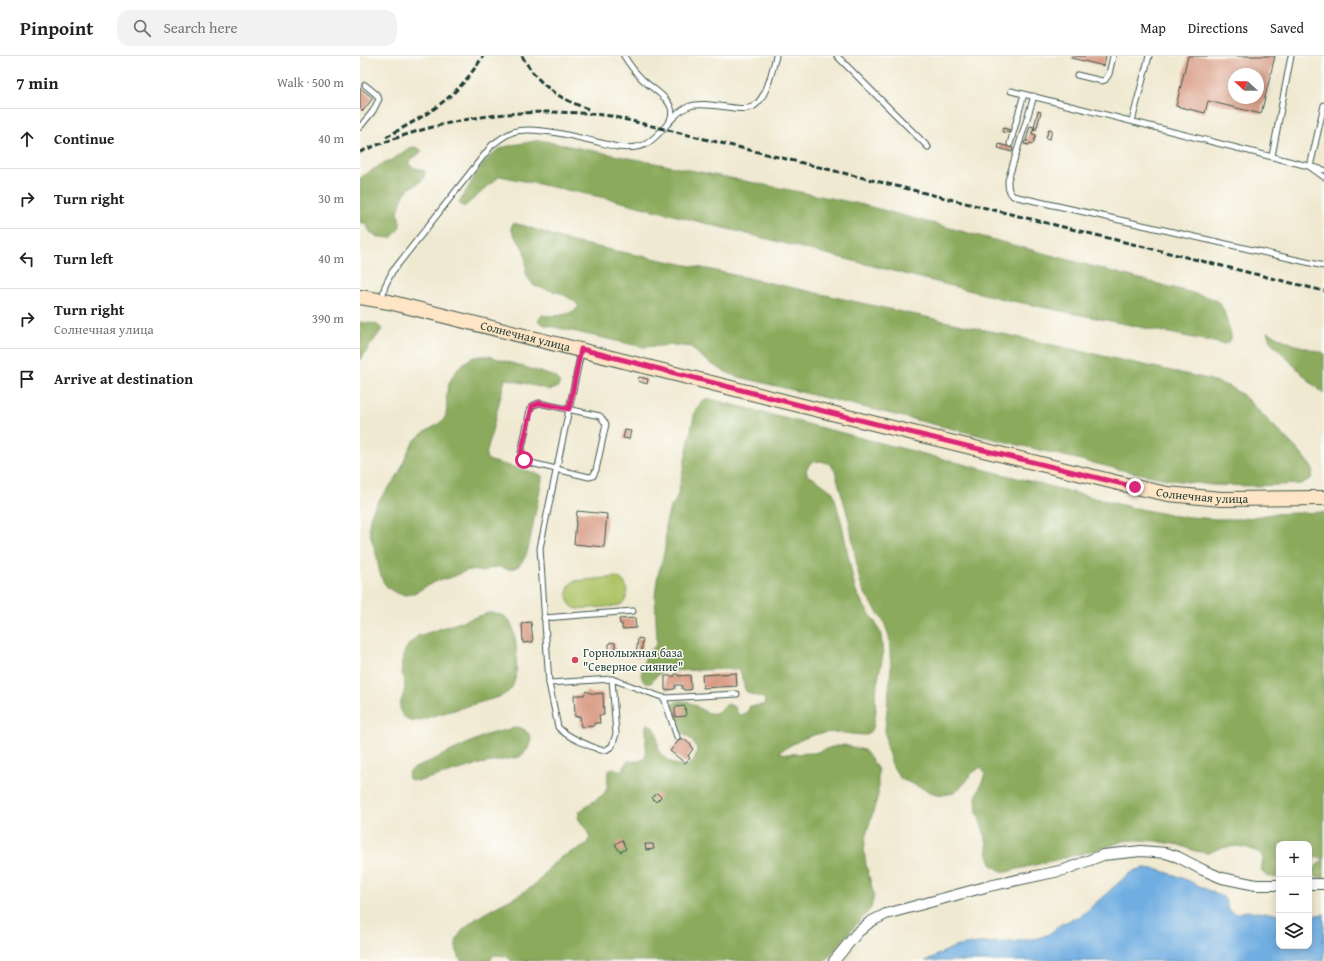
<!DOCTYPE html>
<meta charset="utf-8">
<style>
body{margin:0;font-family:"Gentium Book Plus",serif;background:#f2f2f2;color:#222}
.controls{position:absolute;right:12px;bottom:12px;display:grid;overflow:hidden;border-radius:8px;box-shadow:0 2px 10px #0003}
.controls button{width:36px;height:36px;display:grid;place-items:center;padding:0;border:0;border-bottom:1px solid #e0e0e0;background:#fff;color:#222;font:20px sans-serif}
.compass{position:absolute;left:868px;top:12px;width:36px;height:36px;border-radius:50%;background:#fff;box-shadow:0 2px 10px #0003;rotate:291deg}
.stop{position:absolute;width:12px;height:12px;margin:-9px;border:3px solid #db2777;border-radius:50%;background:#fff}
.stop.end{background:#db2777;border-color:#fff;box-shadow:0 1px 4px #0008}
.list{margin:0;padding:0;list-style:none}
h2{display:flex;justify-content:space-between;align-items:center;height:52px;margin:0;padding:0 16px;font-size:17px}
h2 small{font-size:13px;font-weight:400;color:#767676}
.list li{display:grid;grid-template-columns:26px 1fr auto;gap:12px;align-items:center;box-sizing:border-box;height:60px;padding:0 16px;border-top:1px solid #e0e0e0}
.list b{display:block;font-size:15px;white-space:nowrap}
.list p{margin:0;font-size:13px;white-space:nowrap;color:#767676}
.list em{font-size:13px;font-style:normal;color:#767676}
.icon{flex:none;width:22px;height:22px;fill:none;stroke:currentColor;stroke-width:2;stroke-linecap:round;stroke-linejoin:round}
.map{position:relative;flex:none;width:964px;height:905px;overflow:hidden}
header{display:flex;align-items:center;gap:24px;box-sizing:border-box;height:56px;padding:0 20px;background:#fff;border-bottom:1px solid #e0e0e0}
header strong{font-size:19px}
nav{display:flex;gap:22px;margin-inline-start:auto;font-size:14px}
.search{width:280px;height:36px;background:#f2f2f2;display:flex;align-items:center;gap:10px;box-sizing:border-box;padding:0 14px;border-radius:12px;color:#767676;font-size:15px}
main{display:flex}
aside{flex:1;background:#fff}
.map>svg:first-child{display:block}
.green{fill:#afc468;stroke:#67804e}
.forest{fill:#8baa5c;stroke:#557448}
.water{fill:#6fade1;stroke:#47758a}
.building{fill:#d7967f;fill-rule:evenodd}
.lines{fill:none;stroke-linecap:round;stroke-linejoin:round}
.lane-casing{stroke:#3e574c;stroke-width:7}
.street-casing{stroke:#3e574c;stroke-width:12}
.secondary-casing{stroke:#3e574c;stroke-width:16}
.lane{stroke:#fff;stroke-width:5}
.street{stroke:#fff;stroke-width:10}
.secondary{stroke:#fee5c5;stroke-width:14}
.rail{stroke:#1f3d34;stroke-width:3;stroke-dasharray:6 3;stroke-linecap:butt}
.route{stroke:#db2777;stroke-width:5}
.poi-dot{fill:#d1495b;stroke:#fdfcf7;stroke-width:1.5}
.labels{text-anchor:middle;stroke-width:3;stroke-linejoin:round;paint-order:stroke}
.street-label{font-size:12px;fill:#1f3d34;stroke:#fdfcf7}
.poi-label{font-size:12px;fill:#1f3d34;stroke:#fdfcf7;text-anchor:start}
</style>
<header>
<strong>Pinpoint</strong>
<div class="search"><svg class="icon" aria-label="search" viewBox="0 0 24 24"><circle cx="10" cy="10" r="6"/><path d="M15 15l6 6"/></svg>Search here</div>
<nav><a>Map</a><a>Directions</a><a>Saved</a></nav>
</header>
<main>
<aside>
<h2>7 min<small>Walk · 500 m</small></h2>
<ul class="list">
<li><svg class="icon" aria-label="ahead" viewBox="0 0 24 24"><path d="M12 20V5M6 11l6-6 6 6"/></svg><div><b>Continue</b></div><em>40 m</em></li>
<li><svg class="icon" aria-label="right" viewBox="0 0 24 24"><path d="M7 20v-9h11M14 6l5 5-5 5"/></svg><div><b>Turn right</b></div><em>30 m</em></li>
<li><svg class="icon" aria-label="left" viewBox="0 0 24 24"><path d="M17 20v-9H6M10 6l-5 5 5 5"/></svg><div><b>Turn left</b></div><em>40 m</em></li>
<li><svg class="icon" aria-label="right" viewBox="0 0 24 24"><path d="M7 20v-9h11M14 6l5 5-5 5"/></svg><div><b>Turn right</b><p>Солнечная улица</p></div><em>390 m</em></li>
<li><svg class="icon" aria-label="arrive" viewBox="0 0 24 24"><path d="M6 21V4h12l-3 4 3 4H6"/></svg><div><b>Arrive at destination</b></div></li>
</ul>
</aside>
<div class="map">
<svg width="964" height="905" viewBox="0 0 964 905">
<rect width="100%" height="100%" fill="#fdfcf7"/>
<filter id="ink" filterUnits="userSpaceOnUse"><feTurbulence type="fractalNoise" baseFrequency=".025" numOctaves="2"/><feDisplacementMap in="SourceGraphic" scale="8" xChannelSelector="R" yChannelSelector="G"/><feConvolveMatrix kernelMatrix="1 2 1 2 8 2 1 2 1" color-interpolation-filters="sRGB"/></filter>
<filter id="wash" filterUnits="userSpaceOnUse"><feTurbulence type="fractalNoise" baseFrequency=".012" numOctaves="4" result="noise"/><feDisplacementMap in="SourceGraphic" scale="16" xChannelSelector="R" yChannelSelector="G"/><feGaussianBlur stdDeviation="0.9" result="paint"/><feColorMatrix in="noise" values="0 0 0 0 0 0 0 0 0 0 0 0 0 0 0 0 0 1.4 0 .05"/><feComposite in="paint" operator="in"/></filter>
<g filter="url(#wash)">
<rect width="100%" height="100%" fill="#f0e9d1"/>
<!-- green -->
<path class="green" d="M256,521C270,524 271,547 257,550L218,553C205,551 204,532 214,525Z"/>
<!-- forest -->
<g class="forest">
<path d="M179,84L500,148L851,242L860,247L864,255L871,279V283L868,287L863,288L643,243L250,143L140,120L104,151L99,147C109,131 124,99 142,92C152,88 168,87 179,84Z"/>
<path d="M55,91L61,94V96L49,105V109C54,113 60,112 65,115C65,130 49,128 44,139C41,144 39,152 38,157C38,161 41,165 40,170C39,174 34,179 31,182L18,181L11,177L5,167H0V122L25,106L32,104L49,92Z"/>
<path d="M153,167L165,170L212,186L347,213L848,323L868,330L883,339L938,394L953,413L952,422L941,428L895,430L851,429L812,424L762,414L375,320C356,312 345,305 331,291L314,289L283,291L185,269L178,265L182,259C195,261 209,260 219,251L215,245L200,237L174,230L166,219C166,208 167,199 161,189C157,183 153,179 151,172Z"/>
<polygon points="0,266 16,268 22,273 0,304"/>
<polygon points="907,276 933,288 964,297 964,338 950,326 910,285"/>
<path d="M129,300L196,321L200,327L197,332L191,334L147,323H145L126,399L127,403L131,405L179,418L182,420V424L168,494C165,503 159,514 148,513C144,513 140,510 136,511C131,511 127,514 124,516C118,515 111,513 106,515C102,516 99,519 95,520C89,523 81,523 75,526C58,533 50,546 31,534C20,527 19,513 17,502C14,489 7,476 10,463C12,449 30,432 37,420C45,408 46,393 57,382C64,375 78,370 84,363C89,356 85,344 87,336C88,325 98,310 108,304C114,300 122,300 129,300Z"/>
<path d="M350,343L770,451L816,460L857,463H882L911,458L964,456V802L956,801L949,807V788H919V822C912,821 906,821 901,815L903,804L902,800L898,796L888,792L877,790L861,792L848,797L835,795L819,789L796,785L777,784L763,785L744,792L646,816L639,814L632,809L628,800L626,783L617,756L616,741L625,718L621,711L612,717L605,727L594,737L583,739L573,737L541,723L533,711L527,693L525,674L531,611L529,580L524,566L506,539L500,527L489,464L475,415L470,408L461,405L451,406L446,414L448,420L455,423L473,436L482,469L495,533L504,550L515,566L521,578L523,599L515,640L516,655L513,672L507,679C499,679 492,678 483,677C456,674 441,683 419,696L426,698L454,697L472,691L484,689L504,694L511,702L518,714V739L506,779L504,794L506,809L514,839L511,852L465,905H151C147,899 140,899 133,899L130,905H101C99,900 95,893 96,887C100,863 151,846 170,832C182,824 188,810 200,802C207,798 223,791 227,787C228,785 229,783 230,781L229,778L218,762L220,755L244,738L247,733L248,717L250,713L255,712L258,715H263L264,710L267,705C275,705 283,707 286,699V669L289,668C301,676 295,684 300,696C304,705 324,715 332,706C335,703 337,697 337,692C334,688 331,683 327,680C325,679 323,679 321,677C319,675 318,671 317,669C313,660 306,645 321,645C335,645 340,656 350,657C357,659 362,651 368,648L375,651L378,658L382,659L388,655L390,650L403,649L405,647L404,642C376,635 389,634 379,613H373L304,615L296,620L291,627C276,630 282,607 287,599C289,595 294,592 297,587L295,541L297,523L305,493L306,466L310,452L316,444L319,434L335,355L342,345Z"/>
<path d="M128,557C135,557 143,558 148,563C158,572 159,618 153,629C150,636 145,638 139,641L56,665C48,665 39,660 40,650C40,645 44,639 45,632C45,628 43,622 42,617C40,602 45,589 58,580Z"/>
<path d="M158,671C165,673 168,676 171,682L168,693L160,701L120,708L59,725L52,724L48,722L49,716L55,712L126,679Z"/>
<polygon points="964,802 964,822 956,821 951,817 955,811"/>
</g>
<!-- water -->
<path class="water" d="M783,812C812,813 839,831 865,842L868,854L875,858L886,855L919,858V890H949V860L964,858V905H565L594,891L618,887L651,886L678,882L689,878L701,868L721,860L765,821L774,815Z"/>
<g id="blocks">
<!-- building -->
<g class="building">
<polygon points="712,0 746,0 744,10 711,2"/>
<path d="M828,0H915L901,58L848,45L845,57L816,50ZM874,18H898V42H874Z"/>
<polygon points="0,32 13,42 3,55 0,52"/>
<polygon points="678,55 681,56 676,74 674,74 675,71 674,71"/>
<polygon points="670,70 674,71 672,78 676,79 673,88 670,87 669,89 664,88 665,85 668,85 666,84"/>
<polygon points="643,72 650,74 649,77 642,76"/>
<polygon points="689,73 692,74 690,83 686,82"/>
<polygon points="639,88 653,92 652,96 638,92"/>
<polygon points="279,321 288,323 287,328 278,325"/>
<polygon points="265,374 271,375 269,383 263,382"/>
<polygon points="217,455 247,458 244,491 214,488"/>
<polygon points="275,562 276,572 262,573 262,568 260,568 259,563"/>
<polygon points="171,566 173,586 163,587 162,567"/>
<polygon points="278,582 283,583 281,601 276,601"/>
<polygon points="250,586 255,587 256,598 254,598 254,599 251,600 251,598 249,598 249,588 250,588"/>
<polygon points="376,617 377,630 343,632 342,619"/>
<polygon points="315,618 318,618 318,620 330,619 331,633 330,634 324,634 324,633 322,633 322,629 315,629 315,633 305,634 305,620 315,620"/>
<polygon points="226,635 233,638 243,637 244,659 239,659 240,667 234,667 234,670 221,671 220,660 215,661 214,639 224,639"/>
<polygon points="325,650 326,660 315,661 315,651"/>
<polygon points="321,682 323,685 324,683 332,690 331,691 333,693 328,700 330,702 325,707 310,695"/>
<polygon points="297,737 301,741 296,746 292,742"/>
<polygon points="262,784 266,793 260,796 255,788"/>
<polygon points="285,788 293,788 294,793 286,794"/>
</g>
</g>
</g>
<g filter="url(#ink)">
<use href="#blocks" fill-opacity="0" stroke="#3e574c" stroke-width="1"/>
<g class="lines">
<!-- lane casing -->
<g class="lane-casing">
<g id="lane">
<path d="M264,0C269,8 275,16 282,23C293,34 319,46 310,64"/>
<polyline points="477,0 568,91"/>
<polyline points="717,19 742,25 745,24 749,18 753,0"/>
<polyline points="651,35 964,114"/>
<path d="M674,40L648,124C648,131 648,135 653,140L964,210"/>
<polyline points="964,49 950,111 964,121"/>
<polyline points="772,65 789,0"/>
<polyline points="0,71 13,55 19,43 16,38 5,29"/>
<polyline points="650,88 664,38"/>
<polyline points="912,100 931,0"/>
<path d="M22,243L25,230L32,216L132,89C139,84 145,79 153,76C175,68 232,85 257,91C289,95 293,83 313,62C318,57 323,52 330,50C348,44 381,58 394,50C407,41 412,15 416,0"/>
<path d="M221,296L180,492L189,627L198,671C206,681 228,689 240,694H246L252,690L256,678L252,623"/>
<polygon points="179,347 240,360 246,368 236,414 233,420 229,421 167,406 164,404 161,397 170,354 172,350"/>
<polyline points="184,562 273,555"/>
<polyline points="189,627 252,623 304,642 377,638"/>
<polyline points="304,642 317,681"/>
</g>
</g>
<!-- street casing -->
<g class="street-casing">
<g id="street">
<polyline points="949,828 964,828"/>
<polyline points="474,905 497,877 510,866 526,858 629,830 704,814 743,799 781,795 806,797 818,801 843,814 862,822 896,829 919,829"/>
</g>
</g>
<!-- secondary casing -->
<g class="secondary-casing">
<g id="secondary">
<path id="s1" d="M0,241L29,246L455,353L775,431L808,438L861,443L964,442"/>
</g>
</g>
<!-- lane -->
<use href="#lane" class="lane"/>
<!-- street -->
<use href="#street" class="street"/>
<!-- secondary -->
<use href="#secondary" class="secondary"/>
<!-- rail -->
<g class="rail">
<path d="M162,0C179,30 199,43 231,54"/>
<path d="M26,81C70,57 96,43 123,0"/>
<path d="M0,96C82,61 163,49 251,60L964,235"/>
</g>
</g>
</g>
<g class="lines" filter="url(#ink)">
<!-- route -->
<polyline class="route" points="164,404 161,397 172,350 179,347 209,353 221,293 455,353 775,431"/>
</g>
<!-- markers -->
<circle class="poi-dot" cx="215" cy="604" r="4"/>
<g class="labels">
<!-- street labels -->
<g class="street-label">
<text dy="4" stroke="none"><textPath href="#s1" startOffset="170">Солнечная улица</textPath></text>
<text dy="4" stroke="none"><textPath href="#s1" startOffset="866">Солнечная улица</textPath></text>
</g>
<!-- poi labels -->
<g class="poi-label">
<text x="223" y="601">Горнолыжная база<tspan x="223" dy="14">"Северное сияние"</tspan></text>
</g>
</g>
</svg>
<div class="controls">
<button>+</button>
<button>−</button>
<button><svg class="icon" aria-label="layers" viewBox="0 0 24 24"><path d="M12 4l9 5-9 5-9-5zM3 14l9 5 9-5"/></svg></button>
</div>
<svg class="compass" viewBox="-18 -18 36 36"><path d="M0-13l5 13h-10z" fill="#e53935"/><path d="M0 13l5-13h-10z" fill="#767676"/></svg>
<div class="stop" style="left:164px;top:404px"></div>
<div class="stop end" style="left:775px;top:431px"></div>
</div>
</main>
